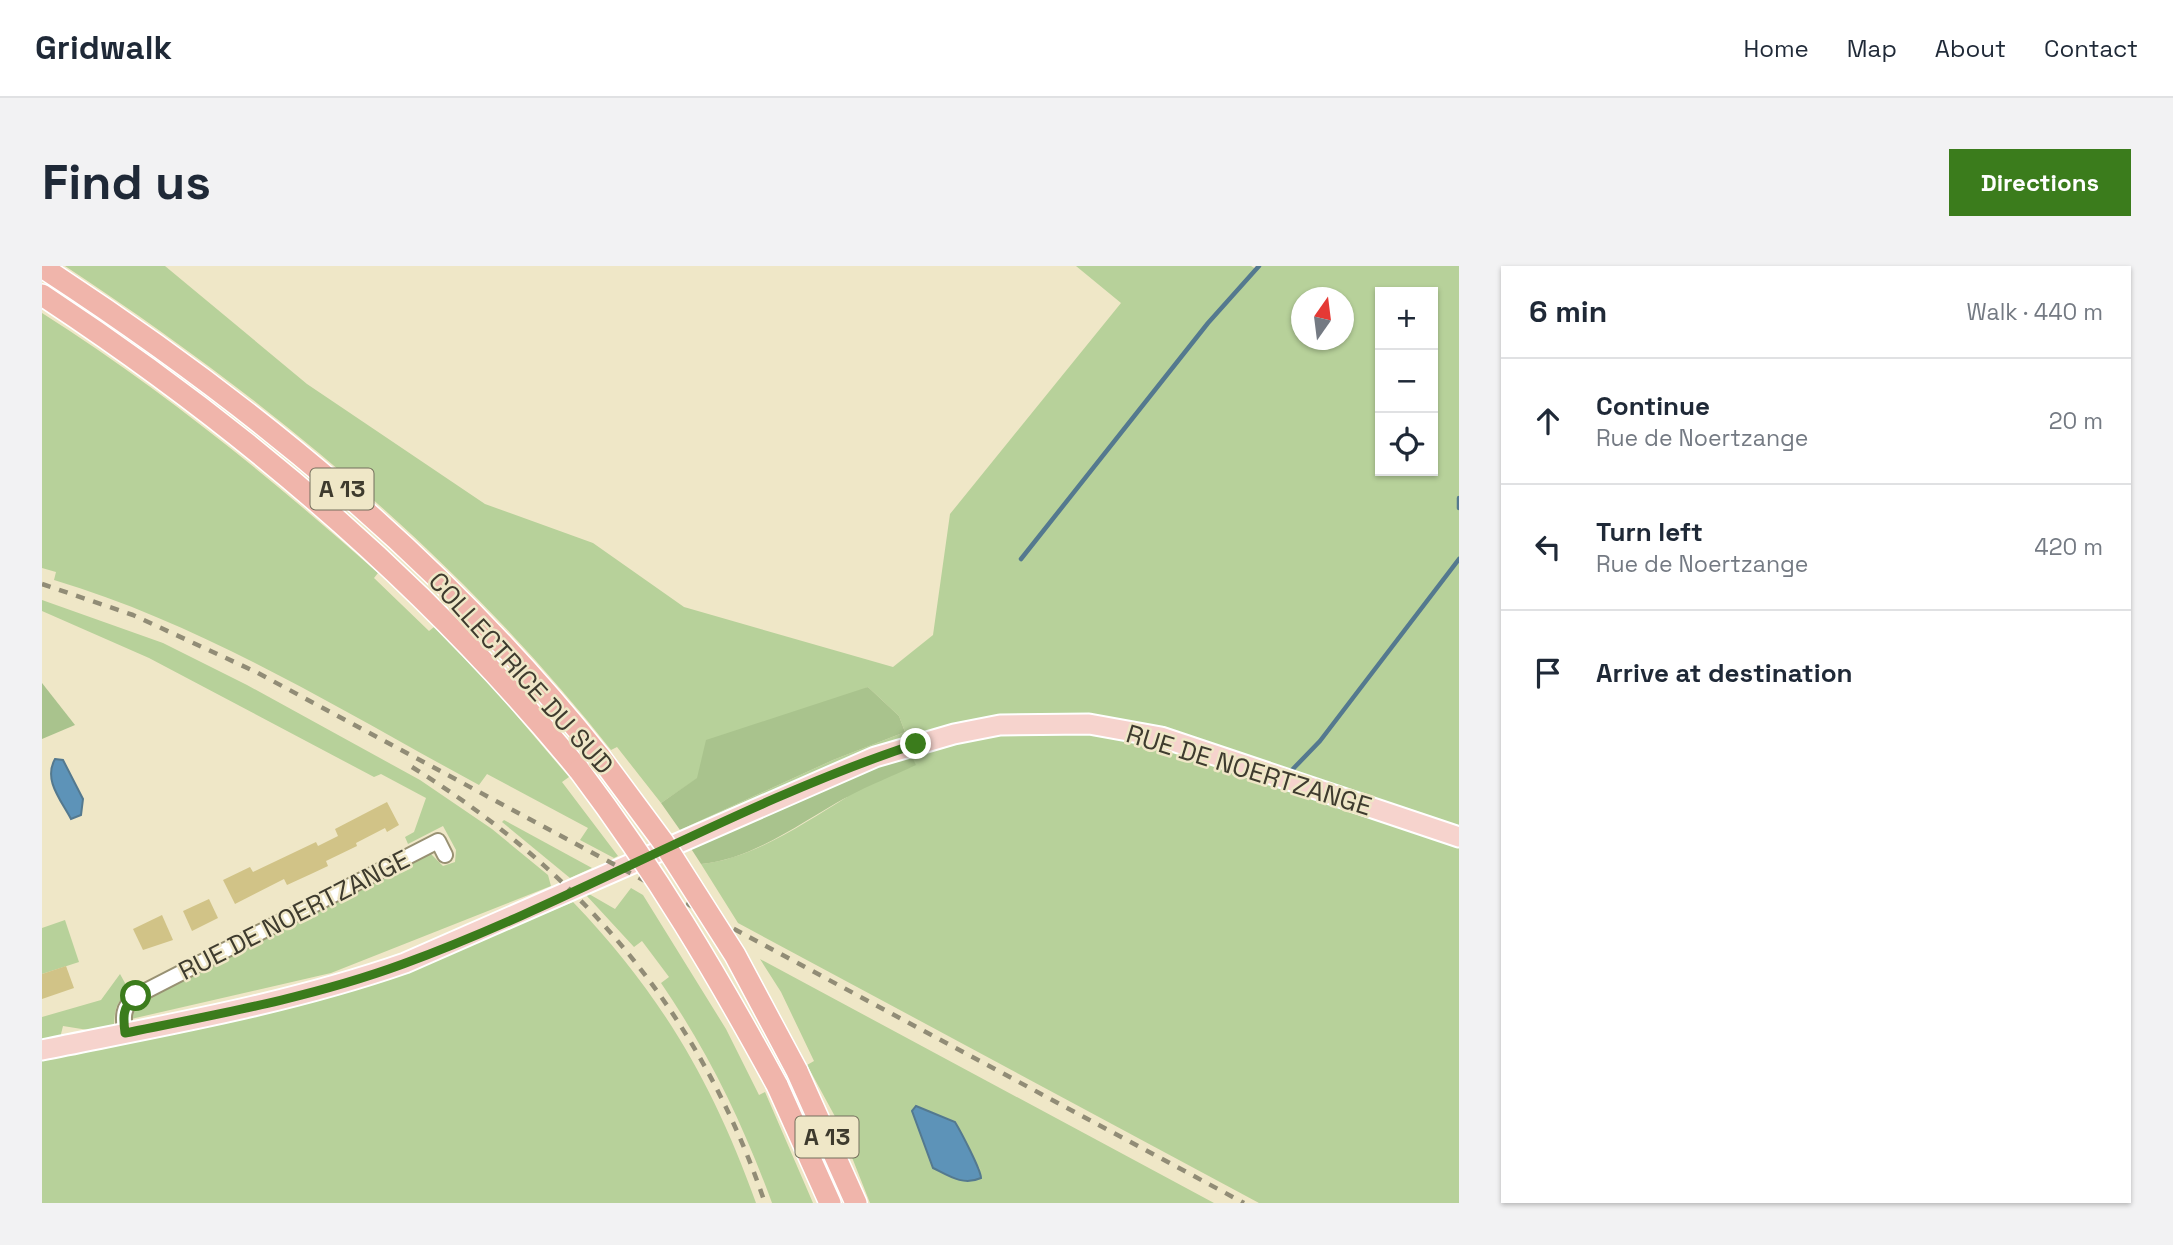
<!DOCTYPE html>
<meta charset="utf-8">
<style>
body{margin:0;font-family:"Space Grotesk",sans-serif;background:#f2f2f3;color:#1f2937}
.controls{position:absolute;right:21px;top:21px;display:grid;overflow:hidden;border-radius:0px;box-shadow:0 2px 5px #0004}
.controls button{width:63px;height:63px;display:grid;place-items:center;padding:0;border:0;border-bottom:2px solid #e0e1e3;background:#fff;color:#1f2937;font:35px sans-serif}
.compass{position:absolute;left:1249px;top:21px;width:63px;height:63px;border-radius:50%;background:#fff;box-shadow:0 2px 5px #0004;rotate:14deg}
.stop{position:absolute;width:21px;height:21px;margin:-16px;border:5px solid #3b7c1c;border-radius:50%;background:#fff}
.stop.end{background:#3b7c1c;border-color:#fff;box-shadow:0 2px 7px #0008}
.list{margin:0;padding:0;list-style:none}
h2{display:flex;justify-content:space-between;align-items:center;height:91px;margin:0;padding:0 28px;font-size:30px}
h2 small{font-size:23px;font-weight:400;color:#747a83}
.list li{display:grid;grid-template-columns:46px 1fr auto;gap:21px;align-items:center;box-sizing:border-box;height:126px;padding:0 28px;border-top:2px solid #e0e1e3}
.list b{display:block;font-size:26px;white-space:nowrap}
.list p{margin:0;font-size:23px;white-space:nowrap;color:#747a83}
.list em{font-size:23px;font-style:normal;color:#747a83}
.icon{flex:none;width:38px;height:38px;fill:none;stroke:currentColor;stroke-width:2;stroke-linecap:round;stroke-linejoin:round}
.map{position:relative;flex:none;width:1417px;height:937px;overflow:hidden;border-radius:0px}
header{display:flex;align-items:center;gap:42px;box-sizing:border-box;height:98px;padding:0 35px;background:#fff;border-bottom:2px solid #e0e1e3}
header strong{font-size:33px}
nav{display:flex;gap:38px;margin-inline-start:auto;font-size:24px}
.intro{display:flex;align-items:center;justify-content:space-between;box-sizing:border-box;height:168px;padding:0 42px}
h1{margin:0;font-size:49px}
.button{padding:18px 32px;border-radius:0px;background:#3b7c1c;color:#fff;font-size:24px;font-weight:700}
main{display:flex;gap:42px;padding:0 42px}
aside{flex:1;background:#fff;border-radius:0px;box-shadow:0 2px 5px #0004}
.map>svg:first-child{display:block}
.green{fill:#b7d19a;fill-rule:evenodd}
.forest{fill:#a9c38d}
.water{fill:#5d93b8;stroke:#54798f;stroke-width:2}
.lines{fill:none;stroke-linecap:round;stroke-linejoin:round}
.stream{stroke:#54798f;stroke-width:4.5}
.building{fill:#d1c387}
.minor-casing{stroke:#989173;stroke-width:18}
.major-casing{stroke:#fff;stroke-width:23}
.highway-casing{stroke:#fff;stroke-width:24}
.minor{stroke:#fff;stroke-width:14}
.major{stroke:#f6d3cd;stroke-width:19}
.highway{stroke:#f0b5ab;stroke-width:21}
.rail{stroke:#918c76;stroke-width:4.5;stroke-dasharray:9 9;stroke-linecap:butt}
.highway-bridge-casing{stroke:#fff;stroke-width:24;stroke-linecap:butt}
.highway-bridge{stroke:#f0b5ab;stroke-width:21}
.route{stroke:#3b7c1c;stroke-width:9}
.labels{text-anchor:middle;stroke-width:5;stroke-linejoin:round;paint-order:stroke}
.shield{fill:#efe7c7;stroke:#736f5c;stroke-width:2}
.shield-label{font-size:24px;font-weight:bold;fill:#3e3b2e}
.street-label{font-size:26px;fill:#3e3b2e;stroke:#efe7c7}
</style>
<header>
<strong>Gridwalk</strong>
<nav><a>Home</a><a>Map</a><a>About</a><a>Contact</a></nav>
</header>
<div class="intro"><h1>Find us</h1><a class="button">Directions</a></div>
<main>
<div class="map">
<svg width="1417" height="937" viewBox="0 0 1417 937">
<rect width="100%" height="100%" fill="#efe7c7"/>
<!-- green -->
<g class="green">
<path d="M23,0H123L265,118L443,238L551,277L642,341L851,401L891,369L908,248L1079,37L1034,0H1209L1214,3L1218,0H1417V937H1217L696,657L659,598C710,593 761,558 805,531L648,581L638,564L791,494L863,466L857,450L826,421L656,512L619,537L575,481L569,484C418,292 227,134 23,0ZM1338,26H1391V205H1338ZM1260,32H1302V74H1260Z"/>
<path d="M0,47C120,123 230,213 336,307L332,312L387,365L392,361L451,422L527,511L520,516L576,590L572,592L538,574L546,562L445,508L437,519C300,445 163,359 12,314L14,306L0,302Z"/>
<polygon points="0,334 121,377 205,419 378,514 450,563 506,609 509,620 289,707 89,753 95,737 377,585 389,588 401,600 413,596 414,584 401,560 366,578 363,571 372,566 384,532 339,508 332,511 107,392 0,345"/>
<polygon points="462,554 550,602 528,612 460,556"/>
<path d="M589,622L601,629L684,763L717,829L723,826L771,937H730C701,858 667,787 619,717L627,711L600,675L592,681L544,629L547,628L573,643Z"/>
<path d="M531,636C619,728 671,817 714,937H0V792L403,689Z"/>
<polygon points="23,654 37,696 0,708 0,662"/>
<path d="M718,693L1172,937H828L796,856L765,799L772,795L739,726ZM874,840L914,856L928,890L939,904Z"/>
<path d="M78,708L88,726C74,735 73,743 72,759L46,764L21,760L18,772L0,776V751L59,734Z"/>
</g>
<!-- forest -->
<g class="forest">
<polygon points="0,417 33,459 0,473"/>
<polygon points="826,421 857,450 863,466 791,494 638,564 619,537 655,512 664,474"/>
<path d="M868,487L874,499C851,510 827,519 805,531C759,556 712,593 659,598L648,581L740,538Z"/>
</g>
<!-- water -->
<g class="water">
<path d="M13,493L21,494L41,533L39,549L29,553C19,534 1,514 13,493Z"/>
<path d="M874,840L913,856C919,866 939,904 939,912C921,920 907,910 891,902L870,845Z"/>
</g>
<g class="lines">
<!-- stream -->
<g class="stream">
<polyline points="1417,232 1417,242"/>
<polyline points="979,293 1166,57 1217,0"/>
<polyline points="1249,505 1278,475 1417,293"/>
</g>
</g>
<!-- building -->
<g class="building">
<polygon points="345,536 357,559 345,566 343,562 314,577 315,580 284,595 286,600 269,608 245,619 242,613 193,638 181,614 208,601 211,606 274,576 276,580 296,570 293,563"/>
<polygon points="167,633 176,652 150,665 141,645"/>
<polygon points="120,649 131,674 101,684 91,663"/>
<polygon points="24,700 32,722 0,733 0,708"/>
</g>
<g class="lines">
<!-- minor casing -->
<g class="minor-casing">
<path id="minor" d="M83,767C81,751 80,741 94,730L396,575L403,589"/>
</g>
<!-- major casing -->
<g class="major-casing">
<path id="major" d="M0,784C123,759 245,738 363,697L833,491L912,468L958,459L1047,458L1119,471L1417,571"/>
</g>
<!-- highway casing -->
<g class="highway-casing">
<g id="highway">
<path d="M0,1C209,137 402,295 558,491"/>
<path d="M0,29C202,162 384,317 537,504"/>
<polyline points="755,805 814,937"/>
<polyline points="735,819 788,937"/>
</g>
</g>
<!-- minor -->
<use href="#minor" class="minor"/>
<!-- major -->
<use href="#major" class="major"/>
<!-- highway -->
<use href="#highway" class="highway"/>
<!-- rail -->
<g class="rail">
<polyline points="0,318 91,349 214,406 1202,937"/>
<path d="M370,501C540,607 658,746 723,937"/>
</g>
<!-- highway-bridge casing -->
<g class="highway-bridge-casing">
<g id="highway-bridge">
<polyline points="558,491 621,576 693,689 755,805"/>
<path d="M537,504C614,606 674,707 735,819"/>
</g>
</g>
<!-- highway-bridge -->
<use href="#highway-bridge" class="highway-bridge"/>
</g>
<g class="lines">
<!-- route -->
<path class="route" d="M94,730C80,741 81,751 83,767C177,748 271,731 361,698C536,634 697,536 874,478"/>
</g>
<g class="labels">
<!-- shield labels -->
<g class="shield">
<rect x="268.5" y="202.5" width="63" height="41" rx="5"/>
<rect x="753.5" y="850.5" width="63" height="41" rx="5"/>
</g>
<g class="shield-label">
<text x="300" y="231">A 13</text>
<text x="785" y="879">A 13</text>
</g>
<!-- street labels -->
<g class="street-label">
<text transform="translate(479 407) rotate(48)" y="9">COLLECTRICE DU SUD</text>
<text transform="translate(1207 504) rotate(17)" y="9">RUE DE NOERTZANGE</text>
<text transform="translate(252 649) rotate(-27)" y="9">RUE DE NOERTZANGE</text>
</g>
</g>
</svg>
<div class="controls">
<button>+</button>
<button>−</button>
<button><svg class="icon" aria-label="locate" viewBox="0 0 24 24"><circle cx="12" cy="12" r="6"/><path d="M12 2v4M12 18v4M2 12h4M18 12h4"/></svg></button>
</div>
<svg class="compass" viewBox="-18 -18 36 36"><path d="M0-13l5 13h-10z" fill="#e53935"/><path d="M0 13l5-13h-10z" fill="#747a83"/></svg>
<div class="stop" style="left:94px;top:730px"></div>
<div class="stop end" style="left:874px;top:478px"></div>
</div>
<aside>
<h2>6 min<small>Walk · 440 m</small></h2>
<ul class="list">
<li><svg class="icon" aria-label="ahead" viewBox="0 0 24 24"><path d="M12 20V5M6 11l6-6 6 6"/></svg><div><b>Continue</b><p>Rue de Noertzange</p></div><em>20 m</em></li>
<li><svg class="icon" aria-label="left" viewBox="0 0 24 24"><path d="M17 20v-9H6M10 6l-5 5 5 5"/></svg><div><b>Turn left</b><p>Rue de Noertzange</p></div><em>420 m</em></li>
<li><svg class="icon" aria-label="arrive" viewBox="0 0 24 24"><path d="M6 21V4h12l-3 4 3 4H6"/></svg><div><b>Arrive at destination</b></div></li>
</ul>
</aside>
</main>
